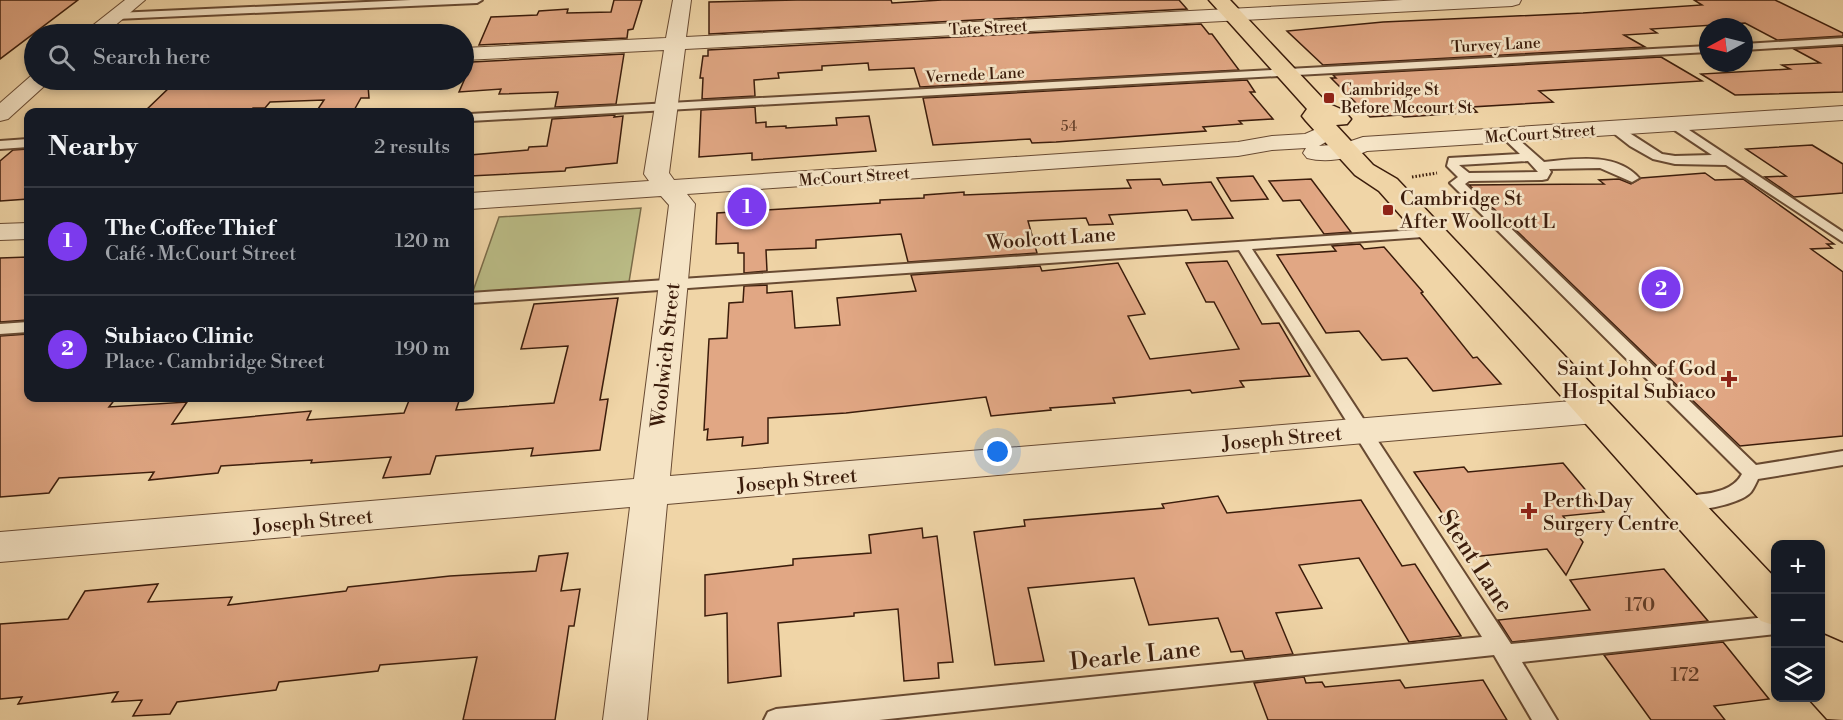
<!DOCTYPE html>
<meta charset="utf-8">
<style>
body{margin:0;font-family:"Libre Bodoni",serif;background:#242831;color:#f1f3f6}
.controls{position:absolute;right:18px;bottom:18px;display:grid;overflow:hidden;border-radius:12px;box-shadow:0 3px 9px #0003}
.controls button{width:54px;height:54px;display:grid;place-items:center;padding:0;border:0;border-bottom:2px solid #363941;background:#171b24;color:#f1f3f6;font:30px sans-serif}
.compass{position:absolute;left:1699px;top:18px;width:54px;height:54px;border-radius:50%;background:#171b24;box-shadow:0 3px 9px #0003;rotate:263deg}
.you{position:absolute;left:998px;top:452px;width:21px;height:21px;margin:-15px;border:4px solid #fff;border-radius:50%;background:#1a73e8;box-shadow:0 0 0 9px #1a73e833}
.badge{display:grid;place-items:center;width:39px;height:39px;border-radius:50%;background:#7c3aed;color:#fff;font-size:20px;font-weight:700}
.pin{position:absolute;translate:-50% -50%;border:3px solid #fff;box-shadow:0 2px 6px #0006}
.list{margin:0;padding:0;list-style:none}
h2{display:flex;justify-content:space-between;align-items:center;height:78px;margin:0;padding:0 24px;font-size:26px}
h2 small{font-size:20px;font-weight:400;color:#9ea1a6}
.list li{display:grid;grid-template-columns:39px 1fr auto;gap:18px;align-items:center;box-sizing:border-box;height:108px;padding:0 24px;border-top:2px solid #363941}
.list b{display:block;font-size:22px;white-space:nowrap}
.list p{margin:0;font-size:20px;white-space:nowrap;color:#9ea1a6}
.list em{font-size:20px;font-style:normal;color:#9ea1a6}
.icon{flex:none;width:33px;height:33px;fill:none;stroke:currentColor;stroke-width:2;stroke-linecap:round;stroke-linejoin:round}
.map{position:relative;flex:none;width:1843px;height:720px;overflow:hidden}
.search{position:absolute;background:#171b24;box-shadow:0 3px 9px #0003;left:24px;top:24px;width:450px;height:66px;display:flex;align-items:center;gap:15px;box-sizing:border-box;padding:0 21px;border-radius:33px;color:#9ea1a6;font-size:22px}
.panel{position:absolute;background:#171b24;box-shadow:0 3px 9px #0003;left:24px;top:108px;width:450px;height:294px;border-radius:12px}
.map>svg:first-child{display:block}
.green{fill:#bbbd87;stroke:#7b6c49;stroke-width:1.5}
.building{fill:#e1a784;stroke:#3b1c0b;stroke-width:1.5}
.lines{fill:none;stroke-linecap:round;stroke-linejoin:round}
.service-casing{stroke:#684a32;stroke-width:4}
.minor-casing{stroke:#684a32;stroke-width:2}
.primary-casing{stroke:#3b1c0b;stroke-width:3}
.path{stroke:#3b1c0b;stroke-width:3;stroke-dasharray:1.5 2;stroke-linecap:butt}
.service{fill:#f5e4c6;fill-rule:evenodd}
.minor{fill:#f5e4c6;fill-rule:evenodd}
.primary{fill:#f0d5a7;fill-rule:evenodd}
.poi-dot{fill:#8f2418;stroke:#f5e4c6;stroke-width:2}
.labels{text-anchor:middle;stroke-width:5;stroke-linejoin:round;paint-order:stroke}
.far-number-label{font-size:14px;fill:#643f29}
.far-street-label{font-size:16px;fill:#3b1c0b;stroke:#f5e4c6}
.far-poi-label{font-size:16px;fill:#3b1c0b;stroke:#f5e4c6;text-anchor:start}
.poi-label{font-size:20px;fill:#3b1c0b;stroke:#f5e4c6;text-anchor:start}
.street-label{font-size:20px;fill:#3b1c0b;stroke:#f5e4c6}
.near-number-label{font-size:20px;fill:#643f29}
.near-street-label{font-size:24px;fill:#3b1c0b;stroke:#f5e4c6}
</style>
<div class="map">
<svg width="1843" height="720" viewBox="0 0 1843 720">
<rect width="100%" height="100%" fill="#f0d5a7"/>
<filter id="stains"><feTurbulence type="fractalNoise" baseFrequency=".00333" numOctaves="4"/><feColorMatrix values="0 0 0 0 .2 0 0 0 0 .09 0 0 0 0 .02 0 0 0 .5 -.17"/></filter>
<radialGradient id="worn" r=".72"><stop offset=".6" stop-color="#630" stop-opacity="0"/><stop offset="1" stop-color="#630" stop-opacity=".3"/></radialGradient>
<!-- green -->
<polygon class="green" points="641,208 629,282 472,294 499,217"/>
<!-- building -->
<g class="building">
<polygon points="0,0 78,0 0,59"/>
<polygon points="614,0 642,0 633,29 628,30 627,38 479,45 491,17 537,15 539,11 568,9 567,13 611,12"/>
<polygon points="797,0 891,0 892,3 942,0 1179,0 1187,9 709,34 709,2"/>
<polygon points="1694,0 1775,0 1843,33 1843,36 1777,40 1745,23 1651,29 1657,33 1624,35 1645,47 1323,65 1287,31 1383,22 1583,13 1702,5"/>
<polygon points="1201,24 1209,34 1212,34 1239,70 920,87 914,68 869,70 868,63 822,66 822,70 778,73 779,78 754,80 755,96 702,99 703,78 700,78 703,56 708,56 708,50"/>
<polygon points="1843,46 1843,92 1735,95 1701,74 1790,69 1782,65 1820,63 1794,49"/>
<polygon points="624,54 616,104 555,107 558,92 499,94 501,89 459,92 472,62"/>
<polygon points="1661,57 1702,81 1539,91 1553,102 1472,107 1477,112 1404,117 1401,115 1370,117 1331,78 1336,78 1333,75"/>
<polygon points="281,80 372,80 368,85 369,98 361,98 353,112 316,112 324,100 270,102 265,108 253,108 249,112 144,112 170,87"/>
<polygon points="1247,80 1255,92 1250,92 1273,119 1239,121 1242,124 1203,127 1206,131 1056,142 1032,143 1030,139 933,145 923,98"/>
<polygon points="755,107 756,123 766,122 766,127 786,126 786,128 837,125 836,118 869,116 876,151 752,160 752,153 699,157 701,110"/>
<polygon points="615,115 614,117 623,116 617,163 566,168 565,171 470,176 470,155 528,150 529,147 547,146 552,119"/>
<polygon points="1812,145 1843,164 1843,193 1794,197 1765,177 1786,176 1746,149"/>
<polygon points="28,149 28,199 0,201 0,161 13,150"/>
<polygon points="1705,173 1715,180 1743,179 1834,244 1827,244 1832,248 1811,249 1843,272 1843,436 1740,446 1469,185 1604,184 1599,180 1619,179 1631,184 1641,178"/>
<polygon points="1253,176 1268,199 1231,201 1217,178"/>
<polygon points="1160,179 1163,185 1211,182 1233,218 1192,220 1187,210 1109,215 1113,224 1089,225 1086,218 1028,221 1037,253 908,262 901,234 816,240 816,248 766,250 767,271 744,273 744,253 738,253 738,243 716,244 717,213 880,203 880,200 924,198 924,195 964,192 964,195 1131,188 1127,180"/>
<polygon points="1311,179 1351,232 1324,234 1300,200 1283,201 1269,181"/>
<polygon points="1360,244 1364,249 1384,247 1423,292 1421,293 1473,358 1477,357 1501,384 1433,391 1407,358 1382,360 1359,331 1326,333 1277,255 1336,251 1332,246"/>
<polygon points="28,257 28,320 0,322 0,258"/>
<polygon points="1227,261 1262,324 1279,323 1310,376 1240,381 1244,387 1192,393 1190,390 1113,398 1115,403 1050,408 1051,410 991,416 986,397 846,413 768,418 768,443 742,446 743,437 707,440 708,429 704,430 709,339 727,338 729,303 743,302 744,286 767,285 767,293 792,291 795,328 840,325 837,298 916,291 911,275 1040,266 1042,271 1118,263 1145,314 1128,316 1150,359 1239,349 1214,302 1206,302 1186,263"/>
<polygon points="618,298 600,400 608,399 600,450 531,456 533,448 436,456 430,474 383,478 391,457 311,463 312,460 221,466 218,473 149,480 154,472 59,478 49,493 0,497 0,336 28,334 28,398 116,398 109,407 187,402 172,424 311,411 307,420 404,413 410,398 460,398 456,410 554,403 568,346 521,349 534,304"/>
<polygon points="1563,463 1604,512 1563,516 1583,542 1566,575 1547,549 1472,557 1414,472 1464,467 1468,472"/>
<polygon points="1218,496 1227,513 1361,500 1402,566 1415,564 1461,636 1409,642 1359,558 1299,565 1322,608 1276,613 1293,654 1245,659 1242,651 1231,652 1218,618 1149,625 1134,578 1028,588 1044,661 995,665 974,532 1025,526 1024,520 1164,508 1162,504"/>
<polygon points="922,528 923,538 937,536 953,662 938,663 939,678 904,681 898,609 854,613 854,616 778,623 781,676 728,683 727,613 705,616 705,575 793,565 793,559 871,553 869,535"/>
<polygon points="568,553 561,591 580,589 574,626 569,626 555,720 463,720 477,657 380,665 378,671 279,682 276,690 177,702 170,714 133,716 142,700 112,702 118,692 18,704 22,697 0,699 0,624 68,619 85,591 158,584 148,602 232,597 228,605 346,591 348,587 450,576 536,571 539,556"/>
<polygon points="1664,569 1708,621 1512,642 1498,620 1590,610 1570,580"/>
<polygon points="1723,642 1769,699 1714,706 1725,720 1651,720 1604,655"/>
<polygon points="1304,677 1306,683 1322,682 1325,687 1400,680 1405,688 1483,680 1507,720 1268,720 1254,683"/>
</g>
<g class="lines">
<!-- service casing -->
<g class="service-casing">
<g id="service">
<polygon points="411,0 482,0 477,3 116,19 111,16 116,13"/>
<polygon points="1843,38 1843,44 1744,50 1744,44"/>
<polygon points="1708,46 1708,52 470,121 470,114"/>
<polygon points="1674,120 1843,232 1843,242 1726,165 1675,164 1653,159 1630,146 1607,128 1613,124 1617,125 1662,154 1675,156 1712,155 1670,127 1670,121"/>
<path d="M1506,131L1510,132L1544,162C1574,159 1616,152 1639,178L1632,182L1600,168L1549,169L1551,172L1547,179L1542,180L1469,181L1465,184L1756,465L1843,451V465L1758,479C1756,483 1754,488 1751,492C1740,505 1689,514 1673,509L1670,504L1673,499C1696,492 1729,498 1742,474L1450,183L1458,177L1447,166L1449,158L1520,154L1500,135ZM1528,161L1538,172L1469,173L1459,165Z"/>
<polygon points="28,139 28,147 0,149 0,141"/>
<polygon points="1432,229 1437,230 1439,233 1437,236 1252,249 1511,644 1776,616 1776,634 1522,662 1557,720 1532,720 1494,655 879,720 764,720 768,712 776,709 1482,637 1239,250 470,303 470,293"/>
<polygon points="28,322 28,332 0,334 0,324"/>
</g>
</g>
<!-- minor casing -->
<g class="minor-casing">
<g id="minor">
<polygon points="125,0 145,0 105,34 85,34 87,30"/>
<path d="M673,0H691L686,37L1403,0H1521L1519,4L1512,6L685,49L669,173L674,180L1238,142L1272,136L1305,134L1328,124L1336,126L1340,131L1336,136L1319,146L1342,144L1363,137L1843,106V120L1367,151C1349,159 1326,163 1307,158L1303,153L1306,148L1272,150L1238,156L687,194L695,204L670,476L1595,399L1607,403L1612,411L1607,419L1595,423L667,504L647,720H603L630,507L0,562V532L634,479L669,205L661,196L470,209V193L649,181L644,174L664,50L464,60V48L666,38Z"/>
<polygon points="32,75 34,75 34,80 51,80 8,119 0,121 0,103"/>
<polygon points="28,223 28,239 0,240 0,224"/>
</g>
</g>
<!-- primary casing -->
<g class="primary-casing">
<g id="primary">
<polygon points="1209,0 1230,0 1327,103 1343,110 1351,119 1347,124 1336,125 1373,165 1397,179 1776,579 1776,626 1761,621 1379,191 1355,175 1306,121 1302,116 1307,109"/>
<polygon points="1820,633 1843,643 1843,720 1827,719 1808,698 1820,698"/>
</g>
</g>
<!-- path -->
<polyline class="path" points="1412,177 1437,173"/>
<!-- service -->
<use href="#service" class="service"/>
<!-- minor -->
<use href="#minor" class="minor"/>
<!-- primary -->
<use href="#primary" class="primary"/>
</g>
<!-- markers -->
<g class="poi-dot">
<rect x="1323" y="92" width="12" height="12" rx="3"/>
<rect x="1382" y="204" width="12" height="12" rx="3"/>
<path d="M1726 370h6v6h6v6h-6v6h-6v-6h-6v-6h6z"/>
<path d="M1526 502h6v6h6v6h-6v6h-6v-6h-6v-6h6z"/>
</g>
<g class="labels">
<!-- far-number labels -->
<g class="far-number-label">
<text x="1069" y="131">54</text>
</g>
<!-- far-street labels -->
<g class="far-street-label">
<text transform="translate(988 27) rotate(-3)" y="6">Tate Street</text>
<text transform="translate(1496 44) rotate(-3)" y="6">Turvey Lane</text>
<text transform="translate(975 74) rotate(-3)" y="6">Vernede Lane</text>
<text transform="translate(1540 133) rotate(-4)" y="6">McCourt Street</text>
<text transform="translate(854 176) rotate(-4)" y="6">McCourt Street</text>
</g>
<!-- far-poi labels -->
<g class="far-poi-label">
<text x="1341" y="95">Cambridge St<tspan x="1341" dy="18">Before Mccourt St</tspan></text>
</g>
<!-- poi labels -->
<g class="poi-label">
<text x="1400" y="205">Cambridge St<tspan x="1400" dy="23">After Woollcott L</tspan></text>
<text x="1716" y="375" text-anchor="end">Saint John of God<tspan x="1716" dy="23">Hospital Subiaco</tspan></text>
<text x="1543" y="507">Perth Day<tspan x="1543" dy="23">Surgery Centre</tspan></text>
</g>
<!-- street labels -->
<g class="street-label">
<text transform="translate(1051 238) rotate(-4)" y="7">Woolcott Lane</text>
<text transform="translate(665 355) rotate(-84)" y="7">Woolwich Street</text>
<text transform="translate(1282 438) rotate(-5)" y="7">Joseph Street</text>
<text transform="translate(797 480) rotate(-5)" y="7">Joseph Street</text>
<text transform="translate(313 521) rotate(-5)" y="7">Joseph Street</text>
</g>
<!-- near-number labels -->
<g class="near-number-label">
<text x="1640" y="611">170</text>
<text x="1685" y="681">172</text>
</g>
<!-- near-street labels -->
<g class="near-street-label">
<text transform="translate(1476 561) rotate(57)" y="8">Stent Lane</text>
<text transform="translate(1135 655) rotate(-6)" y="8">Dearle Lane</text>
</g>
</g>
<rect width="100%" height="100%" filter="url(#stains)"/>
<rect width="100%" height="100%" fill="url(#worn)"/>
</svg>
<div class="controls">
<button>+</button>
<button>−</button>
<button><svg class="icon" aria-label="layers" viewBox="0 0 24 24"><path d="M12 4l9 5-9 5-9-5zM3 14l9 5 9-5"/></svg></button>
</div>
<svg class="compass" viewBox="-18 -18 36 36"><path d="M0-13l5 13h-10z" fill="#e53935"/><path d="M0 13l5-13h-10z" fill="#9ea1a6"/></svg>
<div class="you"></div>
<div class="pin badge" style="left:747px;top:207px">1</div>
<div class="pin badge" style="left:1661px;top:289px">2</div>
<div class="search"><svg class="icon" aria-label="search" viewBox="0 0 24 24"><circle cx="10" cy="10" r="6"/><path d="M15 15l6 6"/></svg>Search here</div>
<section class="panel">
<h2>Nearby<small>2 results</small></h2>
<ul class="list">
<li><span class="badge">1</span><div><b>The Coffee Thief</b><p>Café · McCourt Street</p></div><em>120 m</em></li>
<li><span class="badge">2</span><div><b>Subiaco Clinic</b><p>Place · Cambridge Street</p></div><em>190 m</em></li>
</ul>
</section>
</div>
